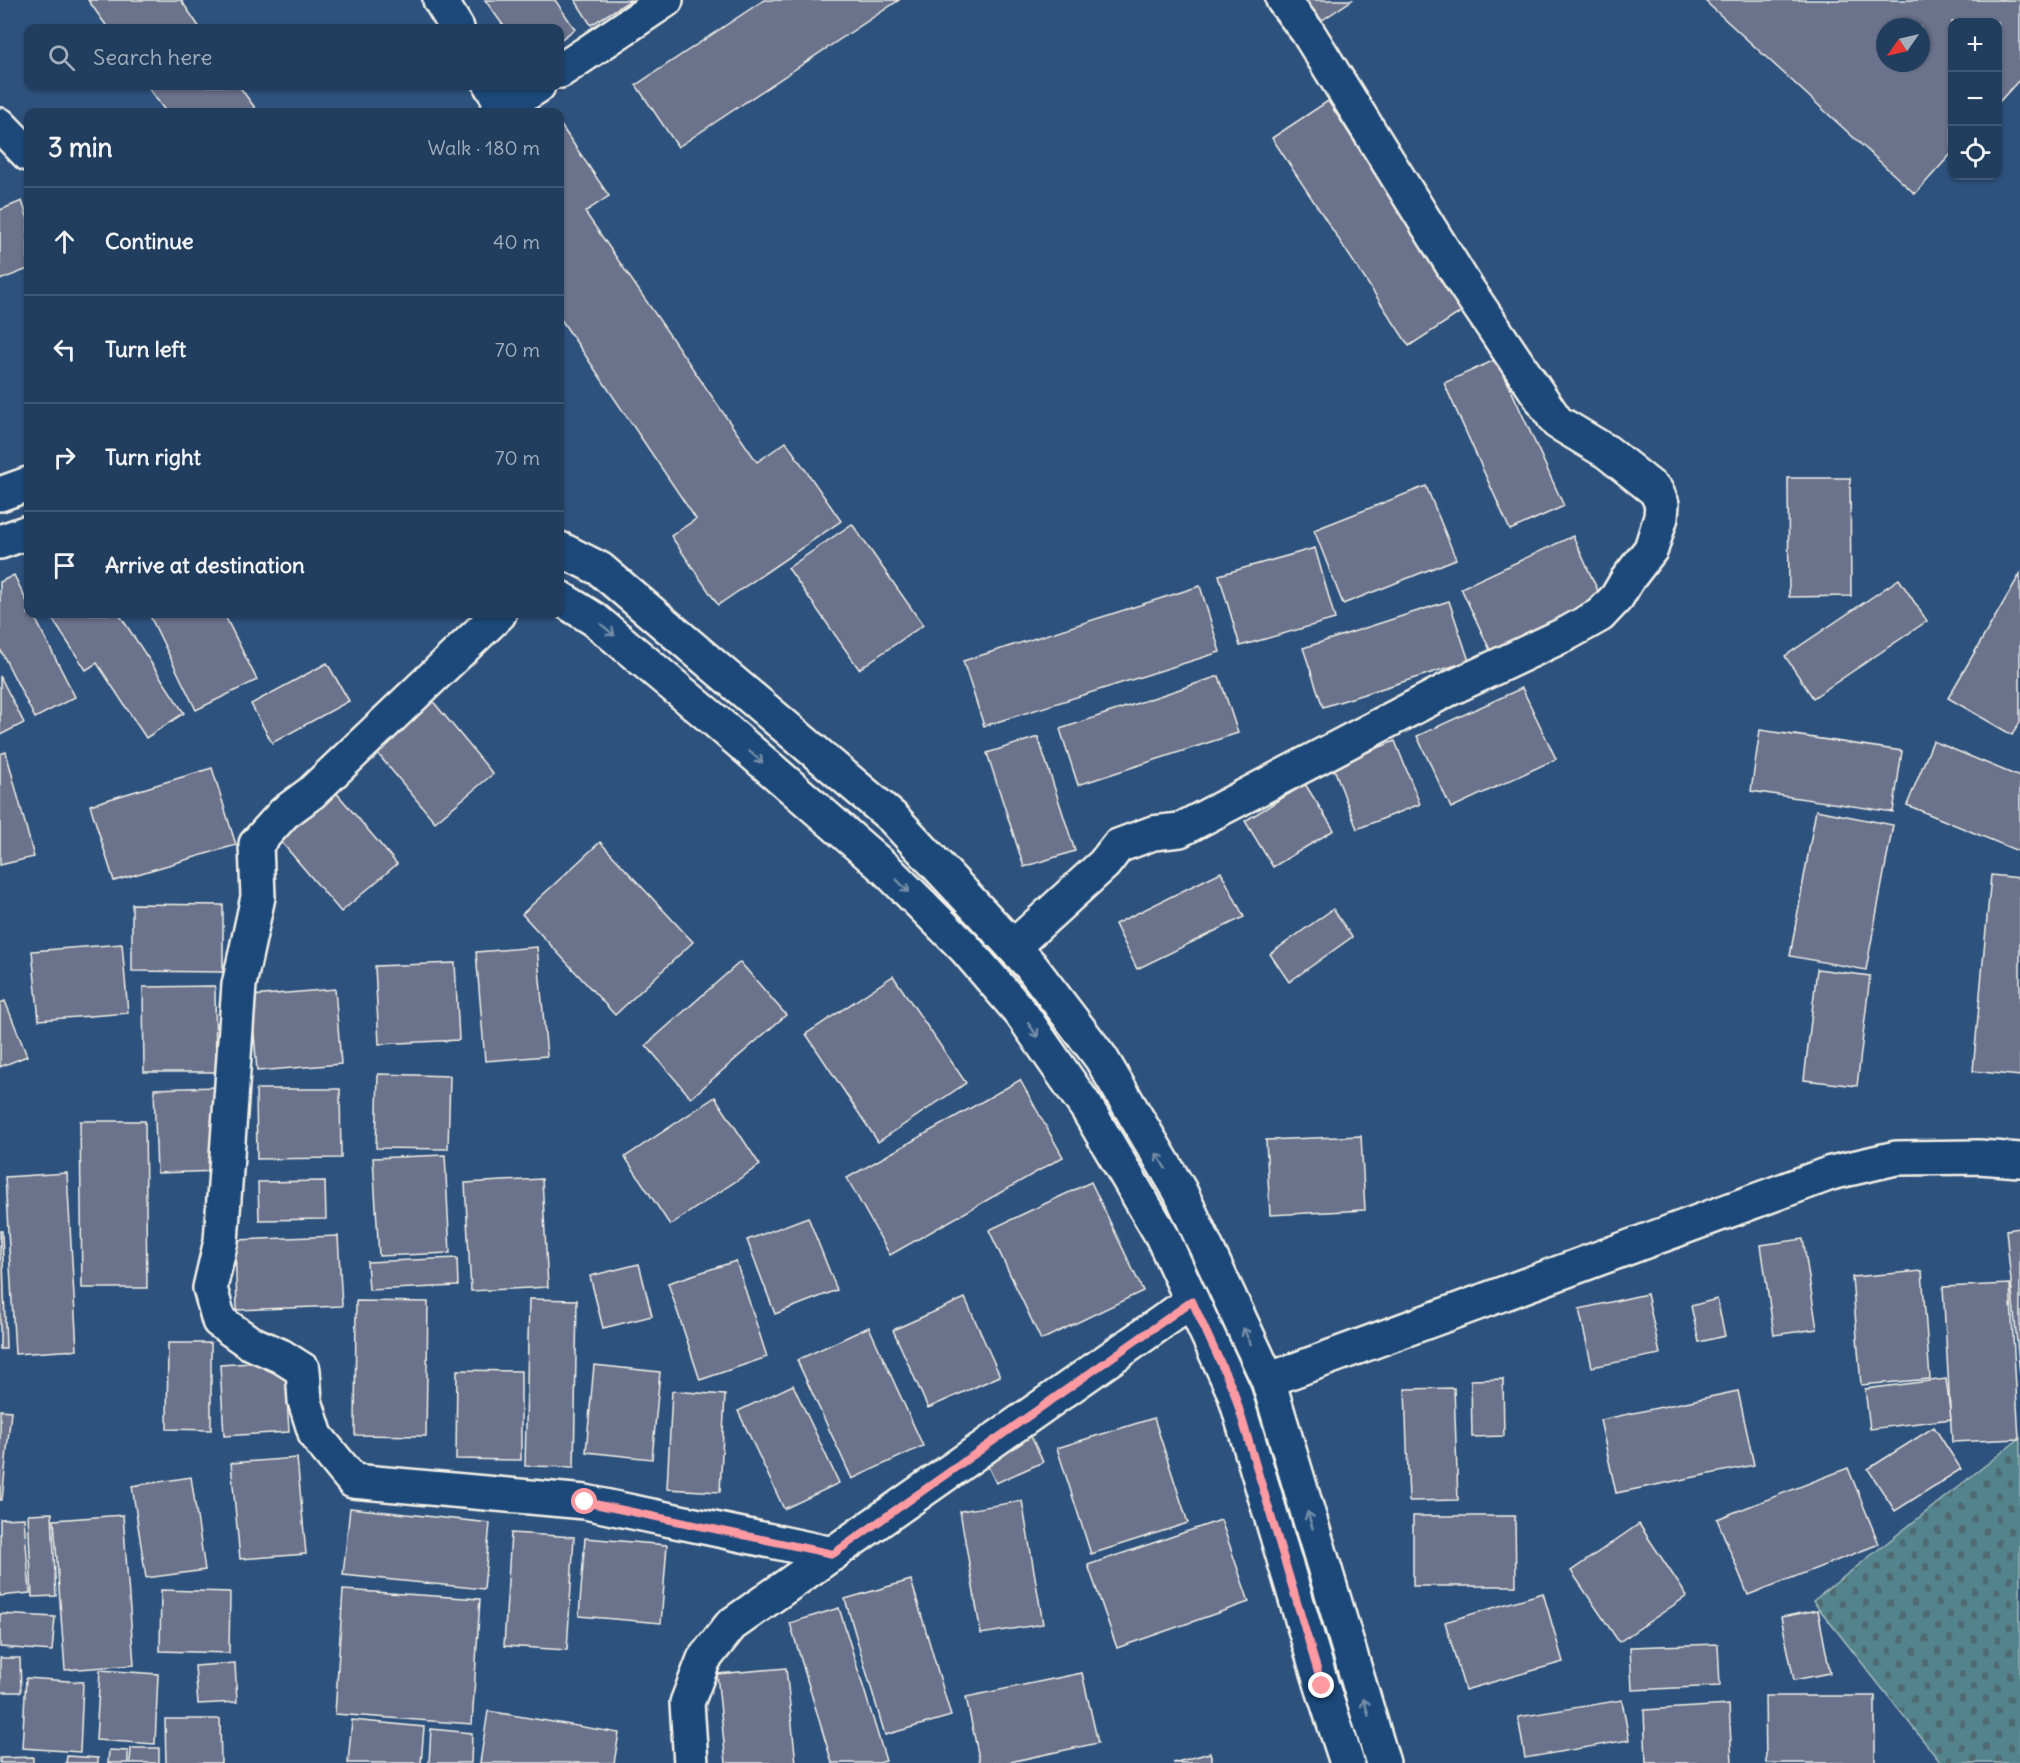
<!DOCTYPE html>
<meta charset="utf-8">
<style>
body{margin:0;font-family:Delius,sans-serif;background:#2a4564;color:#f1f3f6}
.controls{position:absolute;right:18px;top:18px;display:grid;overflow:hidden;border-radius:12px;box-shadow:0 2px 4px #0004}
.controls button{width:54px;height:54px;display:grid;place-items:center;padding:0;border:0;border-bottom:2px solid #3f5773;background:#223e5e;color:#f1f3f6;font:30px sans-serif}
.compass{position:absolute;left:1876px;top:18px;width:54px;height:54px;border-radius:50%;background:#223e5e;box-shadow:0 2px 4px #0004;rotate:236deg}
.stop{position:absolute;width:18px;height:18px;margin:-14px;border:4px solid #ff9aa2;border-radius:50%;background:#fff}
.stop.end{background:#ff9aa2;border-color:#fff;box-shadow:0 2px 6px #0008}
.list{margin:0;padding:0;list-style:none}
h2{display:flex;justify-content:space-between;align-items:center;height:78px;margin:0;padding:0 24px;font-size:26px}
h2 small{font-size:20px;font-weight:400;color:#a2aebc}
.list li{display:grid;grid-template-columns:39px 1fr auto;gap:18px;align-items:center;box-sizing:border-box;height:108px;padding:0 24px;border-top:2px solid #3f5773}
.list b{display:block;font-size:22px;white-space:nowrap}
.list em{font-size:20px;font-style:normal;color:#a2aebc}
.icon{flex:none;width:33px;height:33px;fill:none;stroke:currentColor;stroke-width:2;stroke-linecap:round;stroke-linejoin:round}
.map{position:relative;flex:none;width:2020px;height:1763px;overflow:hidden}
.search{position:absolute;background:#223e5e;box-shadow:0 2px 4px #0004;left:24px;top:24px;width:540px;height:66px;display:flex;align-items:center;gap:15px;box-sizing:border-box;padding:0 21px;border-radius:12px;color:#a2aebc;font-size:22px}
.panel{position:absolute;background:#223e5e;box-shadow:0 2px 4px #0004;left:24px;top:108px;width:540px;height:510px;border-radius:12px}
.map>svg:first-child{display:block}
.cemetery{fill:url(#cemetery-stones);stroke:#a4baba;stroke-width:1.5}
.building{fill:#6a728c;stroke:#f4f1e8;stroke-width:1.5;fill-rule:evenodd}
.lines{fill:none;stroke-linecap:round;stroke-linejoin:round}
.minor-casing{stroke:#f4f1e8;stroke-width:38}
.tertiary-casing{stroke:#f4f1e8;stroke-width:38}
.secondary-casing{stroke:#f4f1e8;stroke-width:38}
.minor{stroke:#1f4a7a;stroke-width:33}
.tertiary{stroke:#1f4a7a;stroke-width:33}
.secondary{stroke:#1f4a7a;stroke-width:33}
.oneway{stroke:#748da6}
.route{stroke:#ff9aa2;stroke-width:8}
</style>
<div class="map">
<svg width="2020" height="1763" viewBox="0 0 2020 1763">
<defs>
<pattern id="cemetery-stones" width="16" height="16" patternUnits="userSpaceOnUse" patternTransform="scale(1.5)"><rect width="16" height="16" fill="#53838d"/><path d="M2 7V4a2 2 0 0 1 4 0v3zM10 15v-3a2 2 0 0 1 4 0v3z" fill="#4f6b71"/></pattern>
</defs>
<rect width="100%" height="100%" fill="#2e527e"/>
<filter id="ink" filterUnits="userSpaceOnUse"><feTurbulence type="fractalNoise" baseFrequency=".0167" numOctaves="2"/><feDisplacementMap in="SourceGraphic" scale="12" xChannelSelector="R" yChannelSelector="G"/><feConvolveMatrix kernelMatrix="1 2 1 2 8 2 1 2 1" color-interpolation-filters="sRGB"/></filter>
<g filter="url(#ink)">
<!-- cemetery -->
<polygon class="cemetery" points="2020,1438 2020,1763 1941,1763 1813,1601"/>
<!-- building -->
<g class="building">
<polygon points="88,0 181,0 200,28 108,28"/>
<polygon points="485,0 555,0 575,29 560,40 560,28 505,28"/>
<polygon points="575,0 631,0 591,25"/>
<polygon points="764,0 899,0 678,147 636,85"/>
<polygon points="1303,0 1352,0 1318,23"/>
<path d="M1704,0H2020V79L1998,103V22H1952V153L1915,194ZM1885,27H1921V63H1885Z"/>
<polygon points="147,86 239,86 258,112 166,112"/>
<polygon points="1328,101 1464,310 1409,346 1272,138"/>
<polygon points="560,124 609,196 585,212 757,462 786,442 841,521 718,605 671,536 696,519 560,318"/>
<polygon points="22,201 28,219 28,269 0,280 0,210"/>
<polygon points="1497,359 1564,506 1510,530 1444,383"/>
<polygon points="1788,478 1850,478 1851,596 1789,597"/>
<polygon points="1426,486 1456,559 1343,604 1314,530"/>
<polygon points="852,524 923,625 859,669 788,568"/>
<polygon points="1573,536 1602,600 1491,652 1461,588"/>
<polygon points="1315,548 1335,619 1240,646 1219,575"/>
<polygon points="2020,574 2020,722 2012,735 1948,698"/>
<polygon points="14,575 28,604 28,614 33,614 75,697 35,718 0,649 0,582"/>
<polygon points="1899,579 1927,621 1813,698 1785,656"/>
<polygon points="1200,586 1220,652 984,726 963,661"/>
<polygon points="1449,601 1469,661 1323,707 1303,648"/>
<polygon points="49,614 119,614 184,713 146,738 97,663 86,670"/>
<polygon points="149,614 224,614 257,680 196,710"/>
<polygon points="327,663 349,701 272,743 251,704"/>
<polygon points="0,676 24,723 0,735"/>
<polygon points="1219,676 1238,733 1078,785 1060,729"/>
<polygon points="1522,688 1556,759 1451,808 1417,736"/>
<polygon points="431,699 493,774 435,822 373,748"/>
<polygon points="1760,730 1902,751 1893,812 1751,791"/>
<polygon points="1038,737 1075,851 1024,867 987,753"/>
<polygon points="1395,741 1420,804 1357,829 1333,766"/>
<polygon points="1933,741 2020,777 2020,852 1907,805"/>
<polygon points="6,752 34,857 0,865 0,754"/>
<polygon points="212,768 236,845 114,881 90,805"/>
<polygon points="1305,784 1334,830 1273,867 1245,821"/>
<polygon points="334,790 397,864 341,912 278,838"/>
<polygon points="1816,810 1893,825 1866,970 1790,956"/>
<polygon points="600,842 693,942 615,1015 522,914"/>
<polygon points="1221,872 1244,917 1137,969 1115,924"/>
<polygon points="1991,875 2020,878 2020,1076 1973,1071"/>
<polygon points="132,904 223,905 223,972 132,971"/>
<polygon points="1333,909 1352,937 1289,982 1270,954"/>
<polygon points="122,944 128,1013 39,1020 32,951"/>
<polygon points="537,947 547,1056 485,1061 476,952"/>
<polygon points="740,962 786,1015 691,1098 646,1045"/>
<polygon points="455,963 459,1040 379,1044 375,966"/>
<polygon points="1817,969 1870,976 1857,1086 1804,1080"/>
<polygon points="893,976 966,1083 878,1142 806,1034"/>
<polygon points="215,986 216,1072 144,1072 143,987"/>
<polygon points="335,989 341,1064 257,1071 251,996"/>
<polygon points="5,1001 27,1056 0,1067 0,1003"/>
<polygon points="378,1074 450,1076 448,1149 376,1148"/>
<polygon points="1020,1080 1063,1157 890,1255 847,1178"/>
<polygon points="217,1087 220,1171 157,1173 154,1089"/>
<polygon points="256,1089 340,1089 341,1158 257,1159"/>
<polygon points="715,1097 760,1165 670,1225 625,1157"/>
<polygon points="80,1121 145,1121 147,1288 82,1288"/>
<polygon points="1361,1136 1365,1210 1270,1215 1266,1140"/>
<polygon points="445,1155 450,1253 379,1256 373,1158"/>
<polygon points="67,1173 77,1350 15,1354 5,1177"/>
<polygon points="542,1179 548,1287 471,1291 465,1183"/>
<polygon points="325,1181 326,1219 259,1220 258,1182"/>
<polygon points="1091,1182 1143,1291 1041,1340 989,1230"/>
<polygon points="808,1217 837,1290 775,1314 747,1240"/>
<polygon points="2020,1228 2020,1374 2006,1230"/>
<polygon points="0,1231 2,1231 6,1349 0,1349"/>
<polygon points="338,1236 342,1306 237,1310 235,1240"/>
<polygon points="1803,1239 1817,1329 1774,1335 1761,1245"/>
<polygon points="457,1258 458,1286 369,1290 367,1262"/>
<polygon points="736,1261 767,1357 700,1380 668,1283"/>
<polygon points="639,1264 652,1316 603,1328 590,1276"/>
<polygon points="1922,1271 1930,1379 1861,1385 1852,1277"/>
<polygon points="2010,1284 2019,1439 1952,1442 1943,1287"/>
<polygon points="1647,1294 1660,1354 1592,1367 1579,1309"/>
<polygon points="965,1298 1000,1376 928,1408 893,1330"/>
<polygon points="529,1299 577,1300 574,1467 525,1466"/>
<polygon points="1717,1299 1725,1336 1699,1342 1691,1306"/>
<polygon points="356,1301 428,1302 426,1436 355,1435"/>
<polygon points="869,1327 923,1446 852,1479 797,1360"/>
<polygon points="168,1343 211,1343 211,1430 167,1429"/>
<polygon points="285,1361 289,1432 224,1436 220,1365"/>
<polygon points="594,1365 660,1372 652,1459 586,1452"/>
<polygon points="457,1370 521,1371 521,1460 456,1459"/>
<polygon points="1503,1379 1504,1436 1472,1437 1471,1380"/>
<polygon points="1946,1379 1951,1419 1870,1429 1865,1389"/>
<polygon points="793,1385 839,1483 784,1509 738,1411"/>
<polygon points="1454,1388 1458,1500 1409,1501 1405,1389"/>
<polygon points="672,1391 725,1395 720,1492 667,1489"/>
<polygon points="1738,1391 1754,1465 1616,1493 1600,1420"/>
<polygon points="0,1410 11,1411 2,1500 0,1500"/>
<polygon points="1154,1418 1188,1523 1091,1554 1057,1448"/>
<polygon points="1934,1427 1961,1469 1895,1511 1868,1469"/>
<polygon points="1031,1436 1043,1462 996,1483 984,1458"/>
<polygon points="297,1458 306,1554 240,1559 231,1463"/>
<polygon points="1848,1468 1879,1544 1748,1595 1717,1519"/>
<polygon points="191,1477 205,1570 146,1578 132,1486"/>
<polygon points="1022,1501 1043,1624 981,1634 960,1511"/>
<polygon points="350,1508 490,1523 484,1589 343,1575"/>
<polygon points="52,1513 56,1596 32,1597 28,1514"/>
<polygon points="123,1515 134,1665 65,1670 54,1520"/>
<polygon points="1413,1516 1515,1516 1516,1586 1413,1586"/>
<polygon points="24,1518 30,1593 0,1596 0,1519"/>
<polygon points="1221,1520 1249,1602 1117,1648 1088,1565"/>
<polygon points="1639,1524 1687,1596 1619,1642 1571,1571"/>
<polygon points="511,1533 574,1537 567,1650 504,1646"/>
<polygon points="585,1538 667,1545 661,1623 579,1616"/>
<polygon points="911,1580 951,1716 885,1735 845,1599"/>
<polygon points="161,1590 230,1592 229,1653 160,1651"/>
<polygon points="343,1590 480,1599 472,1724 335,1714"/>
<polygon points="1543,1593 1563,1662 1465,1690 1445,1622"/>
<polygon points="839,1608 886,1761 879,1763 832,1763 790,1623"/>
<polygon points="1818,1610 1830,1673 1794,1680 1781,1617"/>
<polygon points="0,1614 55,1617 52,1651 0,1647"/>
<polygon points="1718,1644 1720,1686 1632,1690 1630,1647"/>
<polygon points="0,1658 20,1658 21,1692 0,1692"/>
<polygon points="235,1663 237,1702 198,1704 195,1666"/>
<polygon points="786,1668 796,1763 726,1763 717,1674"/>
<polygon points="100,1670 158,1674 155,1744 96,1740"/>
<polygon points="1082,1673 1098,1743 1005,1763 980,1763 966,1697"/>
<polygon points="26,1678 83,1682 80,1752 22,1748"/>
<polygon points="1765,1696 1875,1696 1875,1763 1766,1763"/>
<polygon points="1622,1700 1629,1740 1525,1758 1518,1717"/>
<polygon points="1729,1705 1732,1763 1646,1763 1644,1710"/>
<polygon points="488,1711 619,1733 614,1763 480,1763"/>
<polygon points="165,1719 220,1719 221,1763 166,1763"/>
<polygon points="352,1720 424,1727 421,1763 348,1763"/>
<polygon points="431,1729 472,1733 471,1763 429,1763"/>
<polygon points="131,1748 159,1748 159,1763 130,1763"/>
<polygon points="109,1750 128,1751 128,1763 108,1763"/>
<polygon points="1210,1753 1213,1763 1173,1763"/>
<polygon points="67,1756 98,1758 98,1763 66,1763"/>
<polygon points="33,1757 33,1763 0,1763 0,1758"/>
</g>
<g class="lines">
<!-- minor casing -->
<g class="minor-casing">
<g id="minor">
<polyline points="440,0 457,28"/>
<polyline points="491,86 505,108"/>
<polyline points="0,125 28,154"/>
<polyline points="499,614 311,793 284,813 256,844 258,897 239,985 221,1241 210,1288 219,1321 249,1342 281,1356 303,1370 305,1401 316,1436 353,1481 585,1502 833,1554"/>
<polyline points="1013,947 1104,864 1118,846 1153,833 1180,830 1449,689 1568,633 1600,615 1617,597 1627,580 1651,549 1661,517 1662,504 1656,491 1607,452 1557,422 1466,287 1307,31 1283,0"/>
<polyline points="1268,1380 1831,1173 1896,1158 1979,1157 2020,1160"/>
<polyline points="691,1763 687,1703 704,1659 731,1625 1192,1301"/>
</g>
</g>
<!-- tertiary casing -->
<g class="tertiary-casing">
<g id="tertiary">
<polyline points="560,71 666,0"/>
<polyline points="497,112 538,86"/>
</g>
</g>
<!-- secondary casing -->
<g class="secondary-casing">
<g id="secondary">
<polyline points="0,494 28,484"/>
<polyline points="0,542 28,532"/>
<polyline points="560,549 600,569 893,818 1030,965 1101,1058 1180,1191 1268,1380 1383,1763"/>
<polyline points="560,598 594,619 718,723 887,870 965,948 1021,1013 1087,1108 1162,1236 1234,1392 1322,1686 1347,1763"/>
</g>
</g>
<!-- minor -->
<use href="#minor" class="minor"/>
<!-- tertiary -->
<use href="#tertiary" class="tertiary"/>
<!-- secondary -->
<use href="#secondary" class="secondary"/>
</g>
<!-- one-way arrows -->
<defs><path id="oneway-shaft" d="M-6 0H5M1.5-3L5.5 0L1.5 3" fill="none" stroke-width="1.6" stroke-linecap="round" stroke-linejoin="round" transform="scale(1.5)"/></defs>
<g class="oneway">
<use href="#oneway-shaft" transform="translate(608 630) rotate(40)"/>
<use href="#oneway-shaft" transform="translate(756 757) rotate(41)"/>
<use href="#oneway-shaft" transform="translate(903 886) rotate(45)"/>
<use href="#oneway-shaft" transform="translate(1033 1030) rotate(55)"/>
<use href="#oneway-shaft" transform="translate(1161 1161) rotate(-121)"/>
<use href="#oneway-shaft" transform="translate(1247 1336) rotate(-115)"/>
<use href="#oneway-shaft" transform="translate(1310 1520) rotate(-107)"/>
<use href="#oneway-shaft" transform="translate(1366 1707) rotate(-107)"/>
</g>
</g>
<g class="lines" filter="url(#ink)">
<!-- route -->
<polyline class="route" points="585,1502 833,1554 1192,1301 1234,1392 1322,1686"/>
</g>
</svg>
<div class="controls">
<button>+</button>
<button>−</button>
<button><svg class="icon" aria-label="locate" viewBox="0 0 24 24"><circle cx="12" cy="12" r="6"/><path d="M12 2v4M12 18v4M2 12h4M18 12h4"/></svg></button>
</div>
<svg class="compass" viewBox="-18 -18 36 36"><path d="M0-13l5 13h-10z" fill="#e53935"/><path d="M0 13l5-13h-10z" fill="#a2aebc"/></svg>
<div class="stop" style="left:585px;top:1502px"></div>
<div class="stop end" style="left:1322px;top:1686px"></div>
<div class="search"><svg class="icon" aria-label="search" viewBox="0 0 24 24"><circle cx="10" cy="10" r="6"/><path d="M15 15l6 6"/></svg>Search here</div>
<section class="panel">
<h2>3 min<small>Walk · 180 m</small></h2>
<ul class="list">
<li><svg class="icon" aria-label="ahead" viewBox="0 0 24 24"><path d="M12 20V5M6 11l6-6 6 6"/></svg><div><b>Continue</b></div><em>40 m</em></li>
<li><svg class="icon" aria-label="left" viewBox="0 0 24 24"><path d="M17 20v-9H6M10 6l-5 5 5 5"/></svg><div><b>Turn left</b></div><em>70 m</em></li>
<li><svg class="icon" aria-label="right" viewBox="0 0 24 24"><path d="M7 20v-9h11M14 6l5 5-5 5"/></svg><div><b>Turn right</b></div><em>70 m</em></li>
<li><svg class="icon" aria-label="arrive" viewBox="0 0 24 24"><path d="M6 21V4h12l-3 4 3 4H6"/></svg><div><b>Arrive at destination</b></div></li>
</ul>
</section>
</div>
